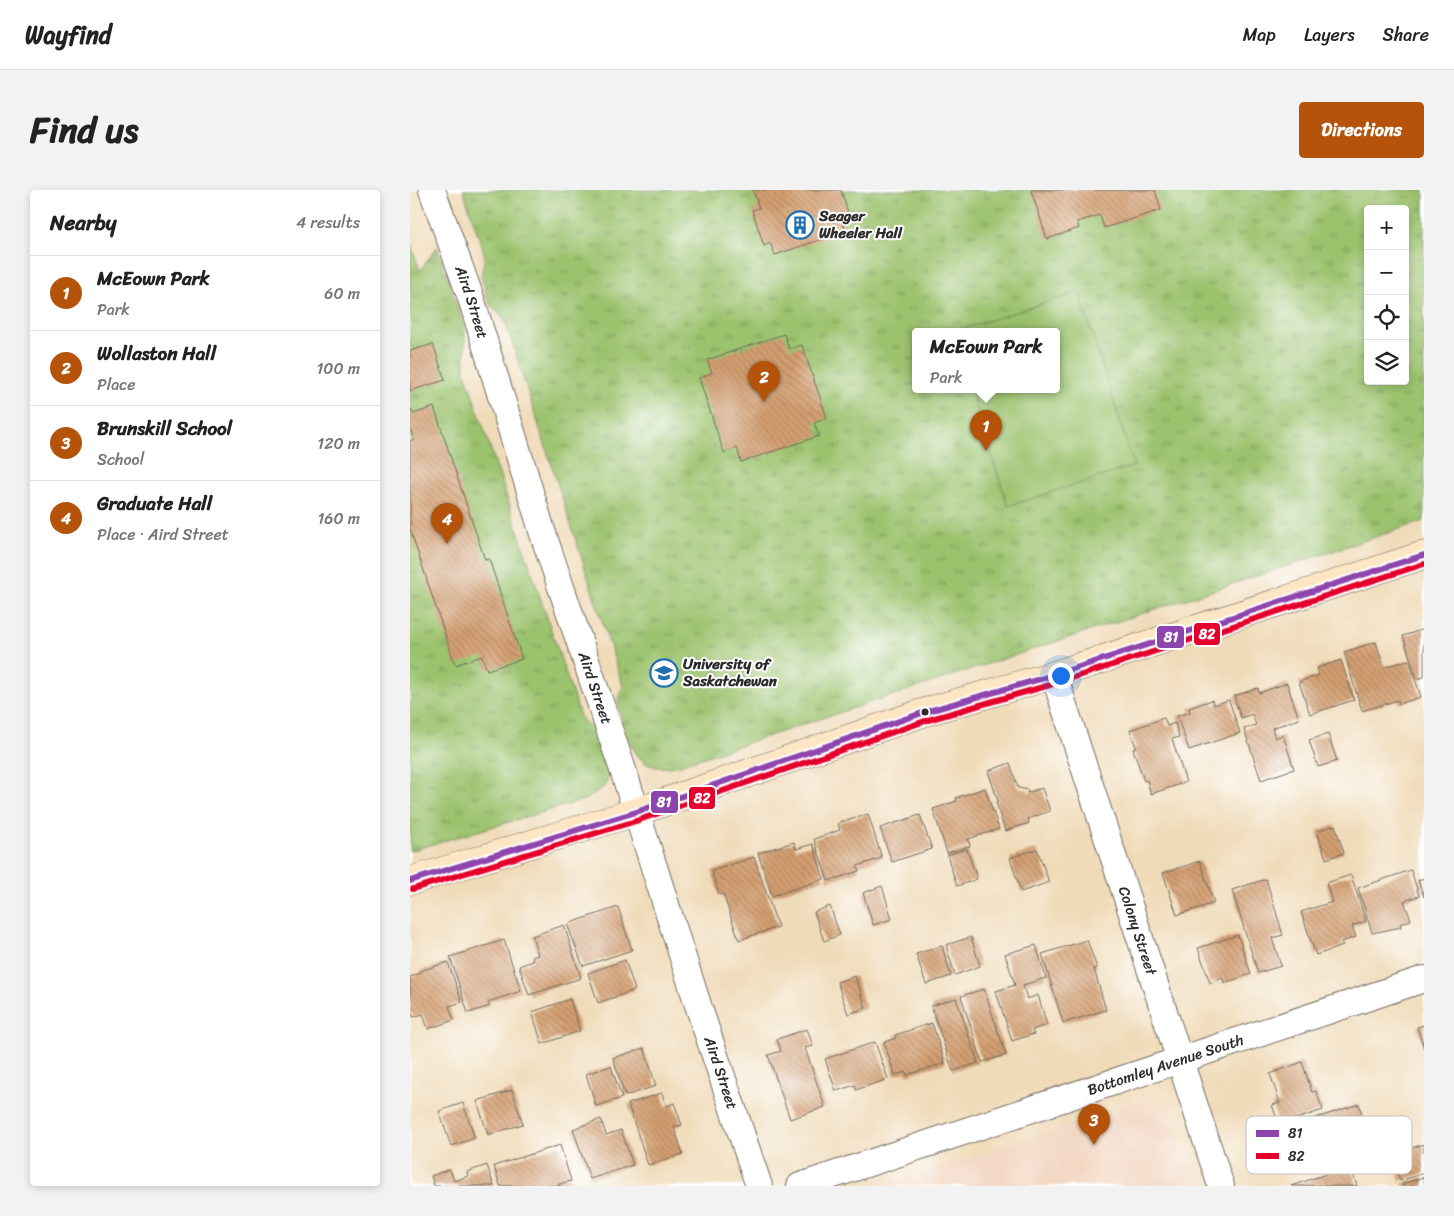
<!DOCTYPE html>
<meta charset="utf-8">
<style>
body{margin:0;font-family:Sriracha,sans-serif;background:#f2f2f2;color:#222}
.controls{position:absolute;right:15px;top:15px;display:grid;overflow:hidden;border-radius:5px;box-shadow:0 2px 8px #0003}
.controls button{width:45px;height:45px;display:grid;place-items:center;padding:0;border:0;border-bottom:1px solid #e0e0e0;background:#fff;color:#222;font:25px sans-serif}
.you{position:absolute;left:650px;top:485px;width:18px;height:18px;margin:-12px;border:4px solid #fff;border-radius:50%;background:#1a73e8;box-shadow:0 0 0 8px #1a73e833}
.badge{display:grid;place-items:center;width:32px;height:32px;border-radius:50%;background:#b45309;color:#fff;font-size:16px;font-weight:700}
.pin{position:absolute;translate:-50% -41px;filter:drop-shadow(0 1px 2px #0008)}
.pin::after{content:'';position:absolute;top:26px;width:18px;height:15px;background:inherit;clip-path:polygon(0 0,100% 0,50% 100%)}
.popup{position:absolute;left:502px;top:138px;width:148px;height:65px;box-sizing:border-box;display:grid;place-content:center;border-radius:5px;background:#fff;filter:drop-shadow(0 1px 4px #0005);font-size:16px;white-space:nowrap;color:#767676}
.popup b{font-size:19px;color:#222}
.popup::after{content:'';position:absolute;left:50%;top:100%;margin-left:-10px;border:10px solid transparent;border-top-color:#fff}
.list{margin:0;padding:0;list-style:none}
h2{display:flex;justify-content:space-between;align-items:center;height:65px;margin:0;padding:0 20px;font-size:21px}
h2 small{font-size:16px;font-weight:400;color:#767676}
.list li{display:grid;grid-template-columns:32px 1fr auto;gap:15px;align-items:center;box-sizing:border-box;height:75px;padding:0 20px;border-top:1px solid #e0e0e0}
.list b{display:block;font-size:19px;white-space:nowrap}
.list p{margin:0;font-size:16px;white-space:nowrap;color:#767676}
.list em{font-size:16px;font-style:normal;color:#767676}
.icon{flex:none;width:28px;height:28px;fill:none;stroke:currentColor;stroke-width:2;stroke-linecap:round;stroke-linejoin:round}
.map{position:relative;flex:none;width:1014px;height:996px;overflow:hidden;border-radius:5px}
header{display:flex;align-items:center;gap:30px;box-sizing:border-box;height:70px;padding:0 25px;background:#fff;border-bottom:1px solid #e0e0e0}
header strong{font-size:24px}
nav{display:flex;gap:28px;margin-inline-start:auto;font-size:18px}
.intro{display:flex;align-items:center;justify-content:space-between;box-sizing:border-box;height:120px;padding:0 30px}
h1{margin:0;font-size:35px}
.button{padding:12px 22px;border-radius:5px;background:#b45309;color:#fff;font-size:18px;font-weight:700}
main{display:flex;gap:30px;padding:0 30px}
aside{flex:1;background:#fff;border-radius:5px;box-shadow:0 2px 8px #0003}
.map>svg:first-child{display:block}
.built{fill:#f2d4be}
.grass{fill:url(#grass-tufts);stroke:#63764c;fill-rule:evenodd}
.garden{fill:#9bc26d;stroke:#63764c}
.building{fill:url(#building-back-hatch)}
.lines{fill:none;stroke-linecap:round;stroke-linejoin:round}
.minor-casing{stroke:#70695d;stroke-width:28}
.secondary-casing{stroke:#70695d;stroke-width:29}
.minor{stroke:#fff;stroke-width:26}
.secondary{stroke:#fce6c4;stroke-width:28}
.bus-1-casing{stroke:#fff;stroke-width:10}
.bus-2-casing{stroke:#fff;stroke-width:10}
.bus-1{stroke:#8e44ad;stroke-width:6}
.bus-2{stroke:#e4002b;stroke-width:6}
.bus-dot{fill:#2b2b2b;stroke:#fff;stroke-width:2}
.labels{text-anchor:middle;stroke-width:4;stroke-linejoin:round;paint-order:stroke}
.poi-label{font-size:15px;font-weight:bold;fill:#2b2b2b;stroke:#fff;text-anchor:start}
.street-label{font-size:15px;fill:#2b2b2b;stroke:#fff}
.key{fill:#fff;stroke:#bfbfbf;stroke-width:1}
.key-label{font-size:14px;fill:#2b2b2b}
.line-badge{stroke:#fff;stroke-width:2}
.badge-label{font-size:14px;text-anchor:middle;font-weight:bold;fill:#fff}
</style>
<header>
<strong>Wayfind</strong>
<nav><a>Map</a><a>Layers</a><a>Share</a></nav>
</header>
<div class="intro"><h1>Find us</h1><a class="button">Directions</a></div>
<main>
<aside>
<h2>Nearby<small>4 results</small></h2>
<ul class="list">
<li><span class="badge">1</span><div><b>McEown Park</b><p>Park</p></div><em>60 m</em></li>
<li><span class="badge">2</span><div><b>Wollaston Hall</b><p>Place</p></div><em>100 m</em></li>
<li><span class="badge">3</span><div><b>Brunskill School</b><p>School</p></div><em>120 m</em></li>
<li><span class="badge">4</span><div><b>Graduate Hall</b><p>Place · Aird Street</p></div><em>160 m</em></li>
</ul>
</aside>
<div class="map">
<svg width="1014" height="996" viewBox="0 0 1014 996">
<defs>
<pattern id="grass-tufts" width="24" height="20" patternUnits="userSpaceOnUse" patternTransform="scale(1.25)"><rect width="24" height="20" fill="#9bc26d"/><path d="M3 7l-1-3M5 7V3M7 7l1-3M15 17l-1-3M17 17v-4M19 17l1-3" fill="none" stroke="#7f9e5a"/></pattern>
<pattern id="building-back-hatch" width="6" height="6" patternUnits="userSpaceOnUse" patternTransform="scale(1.25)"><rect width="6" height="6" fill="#d49f71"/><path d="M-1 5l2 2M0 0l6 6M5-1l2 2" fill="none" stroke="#ac825d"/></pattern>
</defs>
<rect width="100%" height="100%" fill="#fff"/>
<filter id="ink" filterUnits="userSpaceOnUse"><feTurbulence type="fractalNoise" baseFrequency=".02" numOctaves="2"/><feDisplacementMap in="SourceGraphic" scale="10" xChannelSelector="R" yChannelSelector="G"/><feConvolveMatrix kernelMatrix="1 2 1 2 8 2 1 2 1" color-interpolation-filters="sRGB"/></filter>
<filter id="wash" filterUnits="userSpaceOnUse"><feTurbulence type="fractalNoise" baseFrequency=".0096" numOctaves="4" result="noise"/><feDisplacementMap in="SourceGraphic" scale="20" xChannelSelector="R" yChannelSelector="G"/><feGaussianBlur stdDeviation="1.12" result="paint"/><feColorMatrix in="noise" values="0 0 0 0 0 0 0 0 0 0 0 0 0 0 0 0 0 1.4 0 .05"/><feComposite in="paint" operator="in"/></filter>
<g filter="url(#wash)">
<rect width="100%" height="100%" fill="#f0dbb9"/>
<!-- built -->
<polygon class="built" points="740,909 758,915 784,996 472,996"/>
<!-- grass -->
<g class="grass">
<path d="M53,0H1014V331L270,575C259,577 250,579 239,575C223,569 210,530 208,514C207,509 211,501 213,496L94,128L80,115L71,86L75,66ZM958,19H995V191H958ZM506,142H646V200H506Z"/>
<path d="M0,52L10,81L27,57L55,139V182L170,526C176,535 186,540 191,549C194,553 194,559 196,564C203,590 198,598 174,610L0,661Z"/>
</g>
<!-- garden -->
<polygon class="garden" points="669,102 724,276 598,316 561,200 646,200 646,142 543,142"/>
<g id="blocks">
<!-- building -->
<g class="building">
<polygon points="343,0 431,0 439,26 431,29 436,41 365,65 360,53 354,56 342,20 349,18"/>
<polygon points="621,0 745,0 751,20 694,38 690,25 667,32 669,38 637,49"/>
<polygon points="374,144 379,159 392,155 417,228 404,233 409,246 331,272 327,258 314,263 289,188 302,183 297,170"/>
<polygon points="23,154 35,190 0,201 0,161"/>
<polygon points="0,217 3,224 24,217 75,370 79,369 112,469 77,480 72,466 45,475 0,339 0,251 4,249 0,238"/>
<polygon points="1014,439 1014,487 1007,489 993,446"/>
<polygon points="966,452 974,477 999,470 1011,507 989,514 988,510 952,521 934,462"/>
<polygon points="931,470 944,510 900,524 889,492 909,485 907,478"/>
<polygon points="877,493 889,529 862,538 865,548 873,545 884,579 851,590 834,539 846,535 842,524 831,528 824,506 848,498 849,503"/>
<polygon points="802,510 804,515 819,510 830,543 779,560 767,526 780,522 779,518"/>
<polygon points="754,528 757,536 765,533 769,547 762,549 776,592 741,604 737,590 734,591 723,559 726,557 720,540"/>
<polygon points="918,544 927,571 908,577 899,550"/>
<polygon points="600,573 608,598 618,600 617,603 632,598 640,621 618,629 619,633 595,641 586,612 588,611 578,581"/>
<polygon points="575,598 589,639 558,649 560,656 537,663 523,619 547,611 546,608"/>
<polygon points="458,624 472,668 447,676 449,681 418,691 404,649 430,640 428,633"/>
<polygon points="510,625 522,659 482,672 470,638"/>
<polygon points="925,635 934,663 916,669 907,641"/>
<polygon points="384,652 386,659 403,654 414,689 362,706 348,663"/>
<polygon points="557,659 567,689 547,696 537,665"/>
<polygon points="627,659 639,692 611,702 600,668"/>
<polygon points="344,667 368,737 329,750 313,704 309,705 302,681"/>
<polygon points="790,671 804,713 767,725 753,683"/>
<polygon points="1001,680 1009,706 994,711 1001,730 990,734 991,737 962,743 948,698"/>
<polygon points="941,685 956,731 942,736 946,747 931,752 933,756 906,765 891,722 922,712 916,693"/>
<polygon points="1014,688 1014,707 1008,690"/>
<polygon points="856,689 873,745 862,748 871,776 848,783 822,700"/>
<polygon points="472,696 482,729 463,735 453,703"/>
<polygon points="420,716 430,745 414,751 404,722"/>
<polygon points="208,717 222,760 173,776 157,734"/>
<polygon points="154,735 171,788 119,805 109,776 123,771 122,767 128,765 122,746"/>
<polygon points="828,745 841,784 814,793 813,788 800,793 788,758"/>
<polygon points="561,747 570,776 545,785 536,755"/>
<polygon points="94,750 111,801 78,812 80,816 58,823 40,767"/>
<polygon points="677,750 687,778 684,779 696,820 653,833 632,764"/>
<polygon points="626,755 636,788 613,795 617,809 628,805 637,835 622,840 624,844 602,851 586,801 605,795 595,764"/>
<polygon points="532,756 541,786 516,794 506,764"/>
<polygon points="215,770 225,800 188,813 178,783"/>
<polygon points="38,772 52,812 39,816 44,830 18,839 13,824 3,827 0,819 0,787 11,783 10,781"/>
<polygon points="445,786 456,818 438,824 427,792"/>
<polygon points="574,799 596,865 572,872 551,806"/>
<polygon points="546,808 568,873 543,881 521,816"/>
<polygon points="160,809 170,841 132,854 122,822"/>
<polygon points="522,833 535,873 497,885 496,882 485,885 474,852 486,848 485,845"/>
<polygon points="1014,835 1014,858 1007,837"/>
<polygon points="397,839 403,856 395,858 415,917 380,929 358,865 371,861 367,849"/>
<polygon points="465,852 478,889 446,900 445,895 426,901 415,869"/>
<polygon points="234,858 246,896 215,906 203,868"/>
<polygon points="892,872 902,902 906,901 913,920 869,935 862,915 870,913 860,884"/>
<polygon points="201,876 212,908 186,916 176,884"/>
<polygon points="102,900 113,934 78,945 67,911"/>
<polygon points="252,903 256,916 264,913 272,935 264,937 273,964 238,975 218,914"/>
<polygon points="53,913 65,948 41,956 29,921"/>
<polygon points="949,914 954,931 930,939 940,969 914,977 909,961 892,966 882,936"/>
<polygon points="191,929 196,945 211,940 223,975 180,989 163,939"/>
<polygon points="1014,954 1014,983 990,991 982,964"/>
<polygon points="150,955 161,991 149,994 150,996 90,996 84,976"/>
<polygon points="77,975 84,996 24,996 21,986 40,979 44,991 58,986 57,982"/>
<polygon points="940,976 947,996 881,996"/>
<polygon points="1014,987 1014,996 992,996 992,994"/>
</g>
</g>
</g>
<g filter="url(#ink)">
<use href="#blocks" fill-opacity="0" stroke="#70695d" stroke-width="1"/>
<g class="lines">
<!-- minor casing -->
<g class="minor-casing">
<g id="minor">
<path id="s1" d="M22,0L61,108L133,344L214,583L289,818L349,996"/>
<path id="s2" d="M644,485L811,996"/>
<path id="s3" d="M390,996L1014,789"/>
</g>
</g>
<!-- secondary casing -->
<g class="secondary-casing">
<polyline id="secondary" points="0,691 226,622 515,522 644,485 1014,365"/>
</g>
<!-- minor -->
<use href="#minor" class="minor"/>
<!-- secondary -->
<use href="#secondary" class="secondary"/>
<!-- bus-1 casing -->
<g class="bus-1-casing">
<polyline id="bus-1" points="0,691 226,622 515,522 644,485 1014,365"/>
</g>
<!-- bus-2 casing -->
<g class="bus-2-casing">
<polyline id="bus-2" points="3,699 229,630 518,530 647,493 1014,374"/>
</g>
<!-- bus-1 -->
<use href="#bus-1" class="bus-1"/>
<!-- bus-2 -->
<use href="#bus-2" class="bus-2"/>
</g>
</g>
<!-- icons -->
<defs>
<g id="building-ring" transform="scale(1.4375)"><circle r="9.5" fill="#fff" stroke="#1f6fb2" stroke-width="1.5"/><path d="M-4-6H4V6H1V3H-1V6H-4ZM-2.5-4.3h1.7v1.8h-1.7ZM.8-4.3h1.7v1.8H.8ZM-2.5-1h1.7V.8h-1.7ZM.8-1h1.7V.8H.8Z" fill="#1f6fb2"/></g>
<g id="university-ring" transform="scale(1.4375)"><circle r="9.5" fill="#fff" stroke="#1f6fb2" stroke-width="1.5"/><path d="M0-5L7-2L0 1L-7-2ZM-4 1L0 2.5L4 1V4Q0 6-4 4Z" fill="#1f6fb2"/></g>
</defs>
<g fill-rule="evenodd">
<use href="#building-ring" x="390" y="35"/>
<use href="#university-ring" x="254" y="483"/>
</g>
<!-- markers -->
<circle class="bus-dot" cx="515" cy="522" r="4.5"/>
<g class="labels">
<!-- poi labels -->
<g class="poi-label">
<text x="409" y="31">Seager<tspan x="409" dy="17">Wheeler Hall</tspan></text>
<text x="273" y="479">University of<tspan x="273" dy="17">Saskatchewan</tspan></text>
</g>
<!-- street labels -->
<g class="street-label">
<text dy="5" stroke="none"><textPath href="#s1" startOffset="119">Aird Street</textPath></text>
<text dy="5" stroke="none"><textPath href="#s1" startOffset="524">Aird Street</textPath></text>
<text dy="5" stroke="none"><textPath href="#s2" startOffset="269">Colony Street</textPath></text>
<text dy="5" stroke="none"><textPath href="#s3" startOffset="385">Bottomley Avenue South</textPath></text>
<text dy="5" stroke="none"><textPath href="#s1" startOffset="929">Aird Street</textPath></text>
</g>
</g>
<!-- legend -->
<rect x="836" y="926" width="166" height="58" rx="8" class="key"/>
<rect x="846" y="940" width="23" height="7" fill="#8e44ad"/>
<rect x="846" y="963" width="23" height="6" fill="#e4002b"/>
<g class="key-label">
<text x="878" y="948">81</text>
<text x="878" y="971">82</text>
</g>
<g class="line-badge">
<rect x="783" y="432" width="28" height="24" rx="5" fill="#e4002b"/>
<rect x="746" y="435" width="29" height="24" rx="5" fill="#8e44ad"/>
<rect x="278" y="596" width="28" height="24" rx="5" fill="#e4002b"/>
<rect x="240" y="600" width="29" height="24" rx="5" fill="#8e44ad"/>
</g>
<g class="badge-label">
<text x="797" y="449">82</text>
<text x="761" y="452">81</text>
<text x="292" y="613">82</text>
<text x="254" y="617">81</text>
</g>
</svg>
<div class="controls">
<button>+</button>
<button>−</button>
<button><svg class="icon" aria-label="locate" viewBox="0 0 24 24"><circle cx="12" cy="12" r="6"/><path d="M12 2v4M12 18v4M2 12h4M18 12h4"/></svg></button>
<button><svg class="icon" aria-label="layers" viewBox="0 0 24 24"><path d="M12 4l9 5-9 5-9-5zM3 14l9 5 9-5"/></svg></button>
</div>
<div class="you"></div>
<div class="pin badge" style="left:576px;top:261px">1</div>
<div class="popup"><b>McEown Park</b>Park</div>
<div class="pin badge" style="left:354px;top:212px">2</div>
<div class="pin badge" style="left:684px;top:955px">3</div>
<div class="pin badge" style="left:37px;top:354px">4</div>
</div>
</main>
